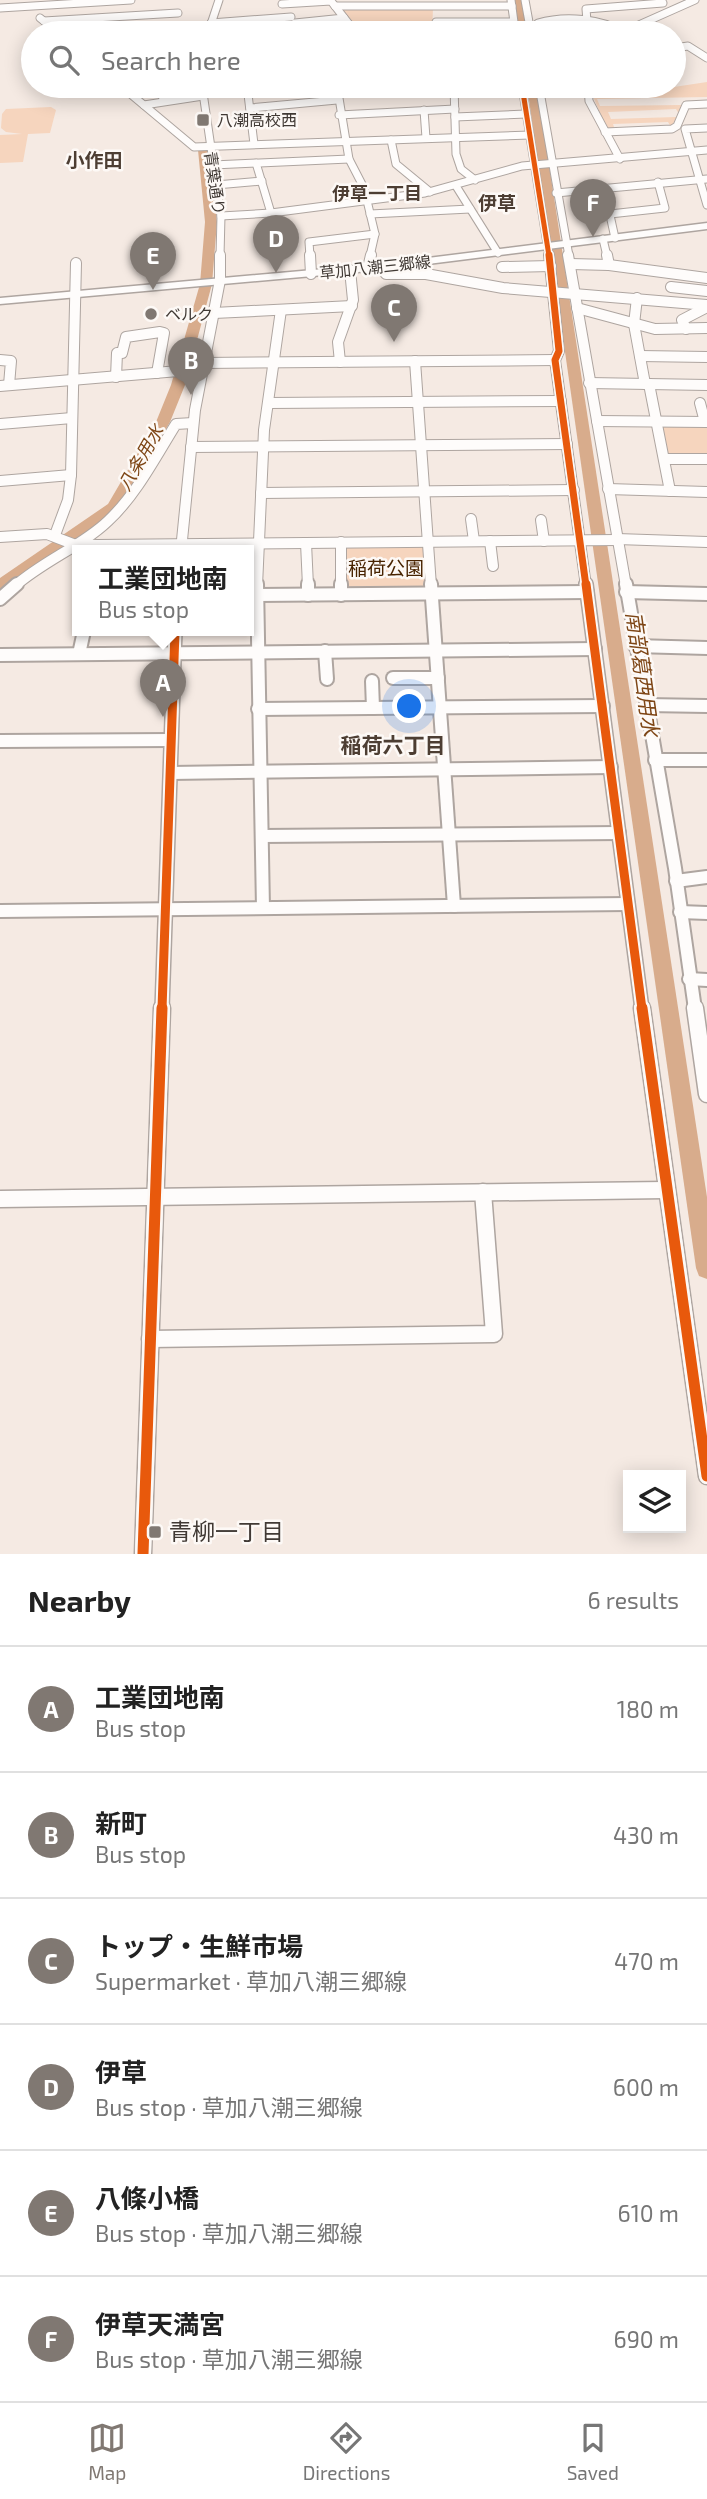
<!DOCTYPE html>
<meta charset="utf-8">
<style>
body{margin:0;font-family:"Exo 2","Noto Sans JP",sans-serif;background:#f6f6f6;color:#222}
.controls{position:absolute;right:21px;bottom:21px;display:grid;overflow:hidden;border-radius:0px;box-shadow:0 4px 18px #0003}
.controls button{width:63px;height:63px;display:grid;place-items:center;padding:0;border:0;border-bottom:2px solid #e0e0e0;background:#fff;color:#222;font:35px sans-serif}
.you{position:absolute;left:410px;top:707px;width:24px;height:24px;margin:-18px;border:5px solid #fff;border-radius:50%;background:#1a73e8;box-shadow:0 0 0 10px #1a73e833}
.badge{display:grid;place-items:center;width:46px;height:46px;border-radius:50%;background:#807872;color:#fff;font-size:23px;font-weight:700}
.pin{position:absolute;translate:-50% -58px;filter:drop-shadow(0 2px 4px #0008)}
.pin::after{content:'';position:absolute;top:37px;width:24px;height:21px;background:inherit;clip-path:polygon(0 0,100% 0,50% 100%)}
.popup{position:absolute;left:72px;top:545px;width:182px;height:91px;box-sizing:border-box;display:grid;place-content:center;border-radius:0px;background:#fff;filter:drop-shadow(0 2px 5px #0005);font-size:23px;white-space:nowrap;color:#767676}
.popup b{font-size:26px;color:#222}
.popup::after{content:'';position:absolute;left:50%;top:100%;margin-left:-14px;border:14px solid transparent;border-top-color:#fff}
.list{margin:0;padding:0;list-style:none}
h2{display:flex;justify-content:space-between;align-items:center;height:91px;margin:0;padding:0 28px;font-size:30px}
h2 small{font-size:23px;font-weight:400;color:#767676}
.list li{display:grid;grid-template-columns:46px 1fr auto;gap:21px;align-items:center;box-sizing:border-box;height:126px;padding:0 28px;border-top:2px solid #e0e0e0}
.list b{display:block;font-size:26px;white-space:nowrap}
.list p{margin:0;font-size:23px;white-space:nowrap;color:#767676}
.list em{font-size:23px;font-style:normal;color:#767676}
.icon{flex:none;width:38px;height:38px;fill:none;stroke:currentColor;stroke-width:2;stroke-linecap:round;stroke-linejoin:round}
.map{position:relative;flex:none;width:707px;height:1554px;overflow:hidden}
.search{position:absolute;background:#fff;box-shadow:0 4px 18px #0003;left:21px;right:21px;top:21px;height:77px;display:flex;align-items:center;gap:18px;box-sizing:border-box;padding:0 24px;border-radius:38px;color:#767676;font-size:26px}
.sheet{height:847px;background:#fff}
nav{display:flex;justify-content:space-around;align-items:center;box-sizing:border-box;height:98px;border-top:2px solid #e0e0e0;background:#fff;font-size:19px;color:#767676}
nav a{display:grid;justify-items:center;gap:4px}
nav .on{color:#807872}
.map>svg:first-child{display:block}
.green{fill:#f6d5be}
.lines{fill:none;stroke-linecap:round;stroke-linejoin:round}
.river{fill:#d8ac8c;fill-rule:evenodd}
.minor-far3-casing{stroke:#aea5a0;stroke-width:9}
.minor-far2-casing{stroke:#aea5a0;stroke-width:12}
.minor-far1-casing{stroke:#aea5a0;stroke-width:16}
.minor-casing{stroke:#aea5a0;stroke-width:19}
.major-casing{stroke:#aea5a0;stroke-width:3}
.minor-far3{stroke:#fefcfb;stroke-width:7}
.minor-far2{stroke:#fefcfb;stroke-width:10}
.minor-far1{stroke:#fefcfb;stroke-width:12}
.minor{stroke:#fefcfb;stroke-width:16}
.major{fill:#fefcfb;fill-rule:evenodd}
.cycleway-far3-casing{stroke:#fdf9f6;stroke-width:8}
.cycleway-far2-casing{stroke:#fdf9f6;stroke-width:10}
.cycleway-far1-casing{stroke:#fdf9f6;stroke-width:13}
.cycleway-casing{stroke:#fdf9f6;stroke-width:16}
.cycleway-far3{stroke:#e8590c;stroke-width:5}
.cycleway-far2{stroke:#e8590c;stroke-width:7}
.cycleway-far1{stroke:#e8590c;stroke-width:9}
.cycleway{stroke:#e8590c;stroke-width:11}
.poi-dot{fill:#807872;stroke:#fdf9f6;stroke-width:2.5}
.labels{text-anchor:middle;stroke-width:5;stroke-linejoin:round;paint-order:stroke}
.far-poi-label{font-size:16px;fill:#413a35;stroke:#fdf9f6;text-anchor:start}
.far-street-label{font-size:16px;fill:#413a35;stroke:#fdf9f6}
.far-neighbourhood-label{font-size:18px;font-weight:bold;fill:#4d3e33;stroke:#fdf9f6}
.far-water-label{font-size:18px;font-style:italic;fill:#7e4616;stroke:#fdf9f6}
.far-quarter-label{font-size:19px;font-weight:bold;fill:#4d3e33;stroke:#fdf9f6}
.park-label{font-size:19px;fill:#482300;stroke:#fdf9f6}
.water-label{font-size:21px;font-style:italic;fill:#7e4616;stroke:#fdf9f6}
.neighbourhood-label{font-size:21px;font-weight:bold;fill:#4d3e33;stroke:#fdf9f6}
.near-poi-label{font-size:23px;fill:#413a35;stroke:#fdf9f6;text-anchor:start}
</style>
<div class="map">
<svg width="707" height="1554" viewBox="0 0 707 1554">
<rect width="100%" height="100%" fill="#f5eae3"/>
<!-- green -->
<g class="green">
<polygon points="339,8 433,8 432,33 358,33"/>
<polygon points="707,82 707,97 597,99 600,106 682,105 679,114 676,109 608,112 611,119 677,117 671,127 668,122 613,124 615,130 607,129 591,92 601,96 616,93 614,86 674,87"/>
<polygon points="51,107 56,110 50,133 28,134 23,162 0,163 0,135 22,134 6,132 1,128 2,114 6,109"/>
<polygon points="707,424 707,457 666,454 661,426"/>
<polygon points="344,546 424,547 427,589 344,590"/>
</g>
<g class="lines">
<!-- river -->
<g class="river">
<polygon points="513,0 523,0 529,33 519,33"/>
<polygon points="527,86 537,86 707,1197 707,1279 699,1276 696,1268"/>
<polygon points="203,147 208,150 217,222 212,284 185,385 170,422 118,510 0,591 0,578 108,504 156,422 171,385 200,284 205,222 198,150"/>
</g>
<!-- minor-far3 casing -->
<g class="minor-far3-casing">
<g id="minor-far3">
<polyline points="525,0 531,33"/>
<polyline points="282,4 331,1 356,33"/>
<polyline points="335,6 512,6"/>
<polyline points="0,8 131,0"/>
<polyline points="40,18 59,33"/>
<polyline points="44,21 178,13"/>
<polyline points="587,21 586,9 663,3"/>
<polyline points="436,22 514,22 511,0"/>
<polyline points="211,23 291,17"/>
<polyline points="295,23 344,18"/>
<polyline points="623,32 695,0"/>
<polyline points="82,33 173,28"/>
<polyline points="208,33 219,0"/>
<polyline points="304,33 351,28"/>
<path d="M539,33L538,23C565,15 601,18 625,33"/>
<polyline points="674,48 688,46 707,58"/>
<polyline points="121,86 194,147 530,135"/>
<polyline points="158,86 164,101"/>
<polyline points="202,86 221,216 220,256"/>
<polyline points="247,86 254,144"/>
<polyline points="337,86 349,159 364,188 375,234 370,256"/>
<polyline points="454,86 456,154 461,169 475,180"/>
<polyline points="522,86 549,256"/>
<polyline points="539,86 569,256"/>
<polyline points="588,86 589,101 620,159"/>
<polyline points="247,90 289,86"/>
<polyline points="337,91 388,86"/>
<polyline points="144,105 203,96"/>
<polyline points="250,108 337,100"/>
<polyline points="424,110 426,138"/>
<polyline points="339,115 455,109"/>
<polyline points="455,117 526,114"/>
<polyline points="707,128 685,129 707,205"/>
<polyline points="605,132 672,129 677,126 686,105 707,104"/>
<polyline points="391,140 396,164 430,192"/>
<polyline points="256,163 271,213"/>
<polyline points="213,165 349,159"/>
<polyline points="216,185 262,181"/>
<polyline points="456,186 498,253"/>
<polyline points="604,188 615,238"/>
<polyline points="556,193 707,179"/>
<polyline points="370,214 470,209"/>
<polyline points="610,214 665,208 658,182"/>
<polyline points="221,216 271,213 425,193 522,166 707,150"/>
<polyline points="603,239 607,256"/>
<polyline points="310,256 309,242 375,234"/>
</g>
</g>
<!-- minor-far2 casing -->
<g class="minor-far2-casing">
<g id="minor-far2">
<polyline points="310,255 311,274"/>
<polyline points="549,255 559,351 555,360 586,586"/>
<polyline points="568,255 626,586"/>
<polyline points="607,255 609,265"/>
<polyline points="571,264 609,265 707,278"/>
<polyline points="380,267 386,274 426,274 503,288 707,305"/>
<polyline points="502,267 551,266"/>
<polyline points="368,268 371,255"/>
<polyline points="671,287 707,291"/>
<polyline points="637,298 634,324 645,384"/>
<polyline points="577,308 655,329 707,328"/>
<polyline points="214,313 352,306"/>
<polyline points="686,329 682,320 707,307"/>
<polyline points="640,356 707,357"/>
<polyline points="0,360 11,361 9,385"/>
<polyline points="415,361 431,586"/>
<polyline points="340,362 338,342 353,300 350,270"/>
<polyline points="203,363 555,360"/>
<polyline points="116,377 117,353 122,353 126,337 160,332 164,333 157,373"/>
<polyline points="589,383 707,385"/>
<polyline points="649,384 670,491"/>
<polyline points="0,386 202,369"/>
<polyline points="269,403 561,401"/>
<polyline points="700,403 705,422"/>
<polyline points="597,421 707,422"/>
<polyline points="0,424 72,418"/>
<polyline points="191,447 567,444"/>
<polyline points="664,459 707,459"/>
<polyline points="0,481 71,475"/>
<polyline points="608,489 707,492"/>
<polyline points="261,493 574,490"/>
<polyline points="471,519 474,541"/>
<polyline points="541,520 544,541"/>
<polyline points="55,535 68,500 71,475 76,263"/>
<polyline points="0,537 47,534 73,544 97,545 617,540"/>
<polyline points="617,539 707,542"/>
<polyline points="490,541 493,566"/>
<polyline points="341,542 341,586"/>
<polyline points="306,543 308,586"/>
<polyline points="181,550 195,410 220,280 220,255"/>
<path d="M15,586C43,561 82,546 108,521C136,495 156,456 176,424L193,423"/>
<polyline points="257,586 264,430 281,310"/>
</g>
</g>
<!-- minor-far1 casing -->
<g class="minor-far1-casing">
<g id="minor-far1">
<polyline points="257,584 263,908"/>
<polyline points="308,584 308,595"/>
<polyline points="341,584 341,595"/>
<polyline points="431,584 454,906"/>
<polyline points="586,584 642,1009"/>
<polyline points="626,584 675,868 695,1009"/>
<polyline points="626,592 707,594"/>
<polyline points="258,595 587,592"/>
<polyline points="0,599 17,584"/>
<polyline points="635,646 707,648"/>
<polyline points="325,651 327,679"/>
<polyline points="79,654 84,631"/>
<polyline points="0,655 595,649"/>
<polyline points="393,678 438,678"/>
<polyline points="372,681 373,708"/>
<polyline points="646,705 707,706"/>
<polyline points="258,709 603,706"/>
<polyline points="0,741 171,740"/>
<polyline points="655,760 707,760"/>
<polyline points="171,773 611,767"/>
<polyline points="262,836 619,833"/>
<polyline points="676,881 707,877"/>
<polyline points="0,911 628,904"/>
<polyline points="680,912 707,913"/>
<polyline points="689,979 707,980"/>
<polyline points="162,1009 175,631"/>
</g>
</g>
<!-- minor casing -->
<g class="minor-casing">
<g id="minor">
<polyline points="642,1008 707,1476"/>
<polyline points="695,1008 707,1094"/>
<polyline points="0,1199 665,1190"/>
<polyline points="150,1339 494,1334 483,1192"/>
<polyline points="143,1554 162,1008"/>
</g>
</g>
<!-- major casing -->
<g class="major-casing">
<polygon id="major" points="707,223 707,229 380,270 0,304 0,298 380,264"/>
</g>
<!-- minor-far3 -->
<use href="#minor-far3" class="minor-far3"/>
<!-- minor-far2 -->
<use href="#minor-far2" class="minor-far2"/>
<!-- minor-far1 -->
<use href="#minor-far1" class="minor-far1"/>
<!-- minor -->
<use href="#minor" class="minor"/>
<!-- major -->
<use href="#major" class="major"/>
<!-- cycleway-far3 casing -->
<g class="cycleway-far3-casing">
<polyline id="cycleway-far3" points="522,86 549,256"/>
</g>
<!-- cycleway-far2 casing -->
<g class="cycleway-far2-casing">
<polyline id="cycleway-far2" points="549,255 559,351 555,360 586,586"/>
</g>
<!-- cycleway-far1 casing -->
<g class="cycleway-far1-casing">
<g id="cycleway-far1">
<polyline points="586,584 642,1009"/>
<polyline points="162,1009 175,631"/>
</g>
</g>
<!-- cycleway casing -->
<g class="cycleway-casing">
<g id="cycleway">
<polyline points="642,1008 707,1476"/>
<polyline points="143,1554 162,1008"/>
</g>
</g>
<!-- cycleway-far3 -->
<use href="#cycleway-far3" class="cycleway-far3"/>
<!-- cycleway-far2 -->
<use href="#cycleway-far2" class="cycleway-far2"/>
<!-- cycleway-far1 -->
<use href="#cycleway-far1" class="cycleway-far1"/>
<!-- cycleway -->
<use href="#cycleway" class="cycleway"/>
</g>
<!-- markers -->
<g class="poi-dot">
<rect x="196" y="113" width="14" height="14" rx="3.5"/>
<circle cx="151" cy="314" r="7"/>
<rect x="148" y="1525" width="14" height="14" rx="3.5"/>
</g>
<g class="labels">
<!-- far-poi labels -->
<g class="far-poi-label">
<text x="217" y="126">八潮高校西</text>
<text x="165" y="320">ベルク</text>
</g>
<!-- far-street labels -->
<g class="far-street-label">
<text transform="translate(215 183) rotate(82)" y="6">青葉通り</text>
<text transform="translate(375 267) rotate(-6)" y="6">草加八潮三郷線</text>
</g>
<!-- far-neighbourhood labels -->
<g class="far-neighbourhood-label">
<text x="377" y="200">伊草一丁目</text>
</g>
<!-- far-water labels -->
<g class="far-water-label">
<text transform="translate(141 458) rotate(-60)" y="6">八条用水</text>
</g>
<!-- far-quarter labels -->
<g class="far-quarter-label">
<text x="94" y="167">小作田</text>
<text x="497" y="210">伊草</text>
</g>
<!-- park labels -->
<g class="park-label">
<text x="386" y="575">稲荷公園</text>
</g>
<!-- water labels -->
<g class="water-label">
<text transform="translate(642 674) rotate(82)" y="7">南部葛西用水</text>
</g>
<!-- neighbourhood labels -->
<g class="neighbourhood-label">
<text x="393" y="753">稲荷六丁目</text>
</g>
<!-- near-poi labels -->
<g class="near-poi-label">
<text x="169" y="1540">青柳一丁目</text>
</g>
</g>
</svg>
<div class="controls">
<button><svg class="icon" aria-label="layers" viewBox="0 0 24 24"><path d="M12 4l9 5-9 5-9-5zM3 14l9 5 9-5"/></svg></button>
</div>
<div class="you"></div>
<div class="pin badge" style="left:163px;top:717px">A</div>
<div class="popup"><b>工業団地南</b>Bus stop</div>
<div class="pin badge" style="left:191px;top:395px">B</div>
<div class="pin badge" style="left:394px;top:342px">C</div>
<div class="pin badge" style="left:276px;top:273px">D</div>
<div class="pin badge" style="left:153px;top:290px">E</div>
<div class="pin badge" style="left:593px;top:237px">F</div>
<div class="search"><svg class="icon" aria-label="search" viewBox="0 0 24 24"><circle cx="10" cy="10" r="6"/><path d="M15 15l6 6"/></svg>Search here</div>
</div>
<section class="sheet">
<h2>Nearby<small>6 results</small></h2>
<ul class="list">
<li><span class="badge">A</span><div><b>工業団地南</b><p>Bus stop</p></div><em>180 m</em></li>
<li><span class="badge">B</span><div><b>新町</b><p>Bus stop</p></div><em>430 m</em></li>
<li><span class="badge">C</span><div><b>トップ・生鮮市場</b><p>Supermarket · 草加八潮三郷線</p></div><em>470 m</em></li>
<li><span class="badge">D</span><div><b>伊草</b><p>Bus stop · 草加八潮三郷線</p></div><em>600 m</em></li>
<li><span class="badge">E</span><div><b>八條小橋</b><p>Bus stop · 草加八潮三郷線</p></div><em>610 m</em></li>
<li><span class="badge">F</span><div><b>伊草天満宮</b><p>Bus stop · 草加八潮三郷線</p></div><em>690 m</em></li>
</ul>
</section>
<nav>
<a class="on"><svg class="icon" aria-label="map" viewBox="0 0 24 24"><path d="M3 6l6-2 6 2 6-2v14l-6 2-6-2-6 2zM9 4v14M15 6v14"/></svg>Map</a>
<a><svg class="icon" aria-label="directions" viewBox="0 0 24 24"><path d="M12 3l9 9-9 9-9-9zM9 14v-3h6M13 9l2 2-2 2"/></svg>Directions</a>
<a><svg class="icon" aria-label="saved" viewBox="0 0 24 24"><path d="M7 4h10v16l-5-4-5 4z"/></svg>Saved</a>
</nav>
